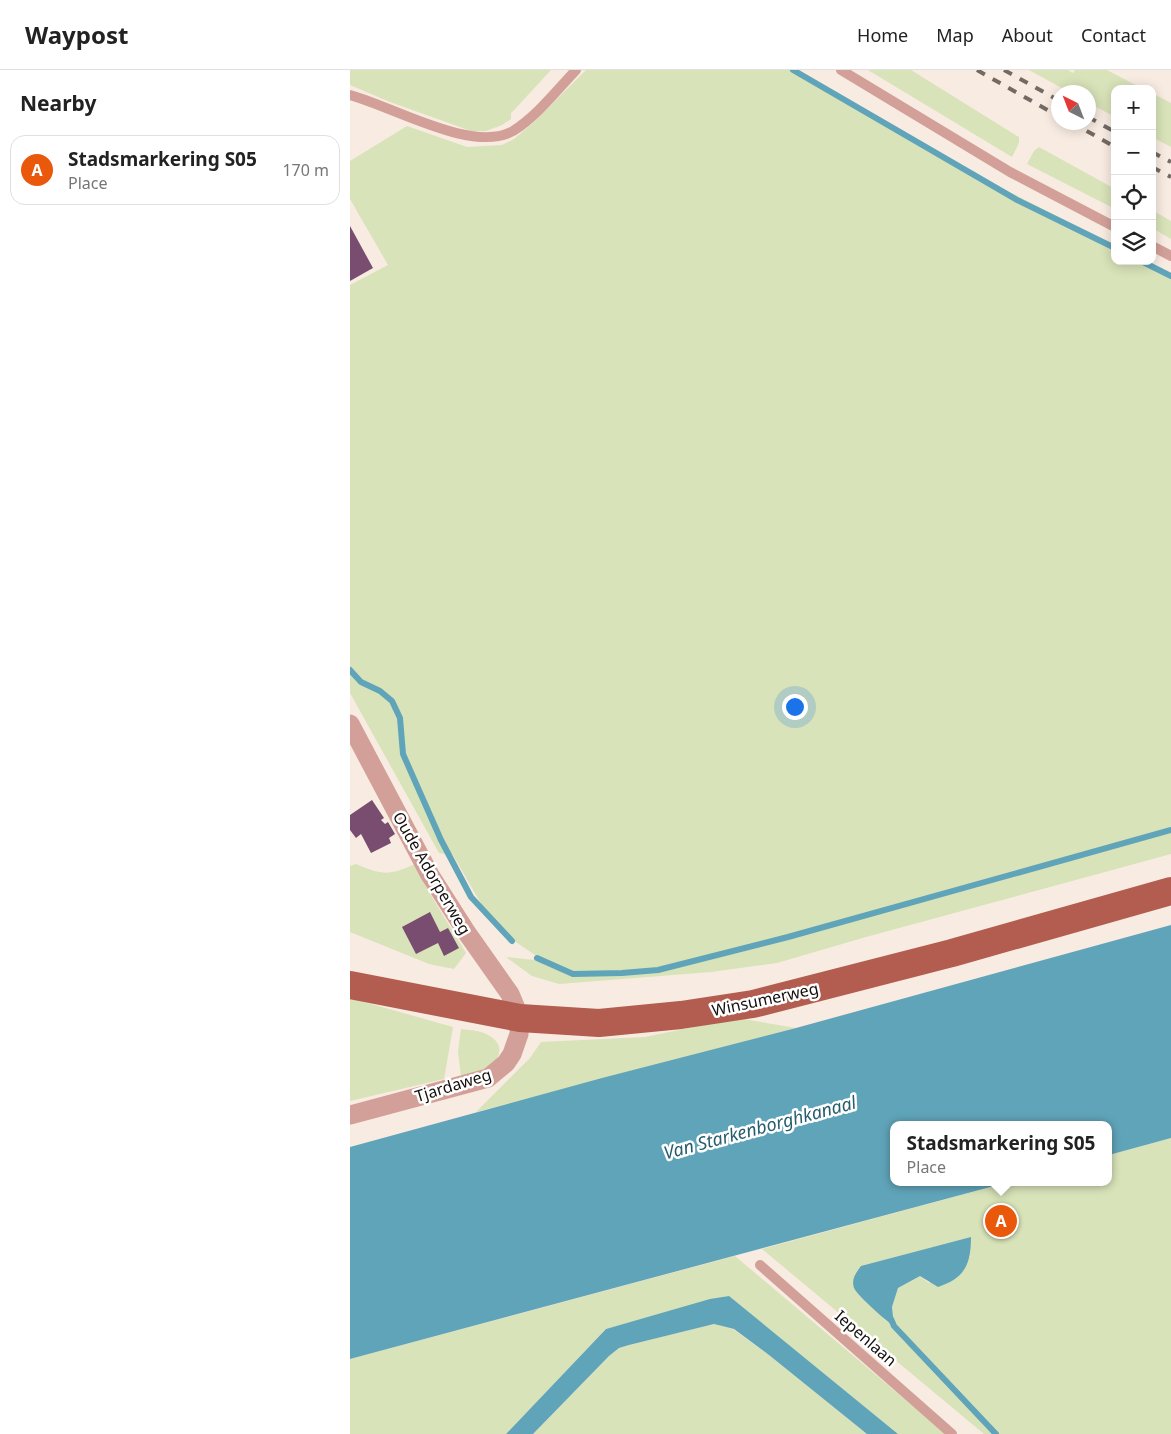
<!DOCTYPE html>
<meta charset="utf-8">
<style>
body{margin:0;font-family:"Noto Sans",sans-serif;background:#f6f6f6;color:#222}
.controls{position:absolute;right:15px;top:15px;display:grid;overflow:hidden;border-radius:10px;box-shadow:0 2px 12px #0003}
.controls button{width:45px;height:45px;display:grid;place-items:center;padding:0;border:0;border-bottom:1px solid #e0e0e0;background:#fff;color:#222;font:25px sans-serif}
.compass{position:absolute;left:701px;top:15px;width:45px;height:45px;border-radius:50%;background:#fff;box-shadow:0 2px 12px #0003;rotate:318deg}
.you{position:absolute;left:444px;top:636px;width:18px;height:18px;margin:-12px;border:4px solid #fff;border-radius:50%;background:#1a73e8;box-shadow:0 0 0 8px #1a73e833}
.badge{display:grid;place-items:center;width:32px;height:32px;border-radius:50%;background:#ea580c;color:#fff;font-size:16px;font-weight:700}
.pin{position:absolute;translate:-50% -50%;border:2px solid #fff;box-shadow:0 1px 5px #0006}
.popup{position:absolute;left:540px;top:1051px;width:222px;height:65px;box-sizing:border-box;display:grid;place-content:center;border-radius:10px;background:#fff;filter:drop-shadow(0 1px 4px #0005);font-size:16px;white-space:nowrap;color:#767676}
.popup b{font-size:19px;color:#222}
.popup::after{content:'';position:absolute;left:50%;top:100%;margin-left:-10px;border:10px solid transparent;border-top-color:#fff}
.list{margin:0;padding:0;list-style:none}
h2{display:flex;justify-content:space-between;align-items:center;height:65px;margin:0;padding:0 20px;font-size:21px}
h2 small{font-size:16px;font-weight:400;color:#767676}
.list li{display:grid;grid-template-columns:32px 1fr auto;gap:15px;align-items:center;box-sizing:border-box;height:70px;margin:0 10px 10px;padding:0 10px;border:1px solid #e0e0e0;border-radius:15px}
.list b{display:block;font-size:19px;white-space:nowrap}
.list p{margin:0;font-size:16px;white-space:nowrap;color:#767676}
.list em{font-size:16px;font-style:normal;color:#767676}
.icon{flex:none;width:28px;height:28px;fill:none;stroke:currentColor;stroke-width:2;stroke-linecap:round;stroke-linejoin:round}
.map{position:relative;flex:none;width:821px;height:1364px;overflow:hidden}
header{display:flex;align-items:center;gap:30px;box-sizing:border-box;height:70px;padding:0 25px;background:#fff;border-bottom:1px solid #e0e0e0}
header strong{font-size:24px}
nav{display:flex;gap:28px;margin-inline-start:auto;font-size:18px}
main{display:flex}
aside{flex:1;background:#fff}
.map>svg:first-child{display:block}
.green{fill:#d8e3b9;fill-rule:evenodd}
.water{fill:#60a4b9}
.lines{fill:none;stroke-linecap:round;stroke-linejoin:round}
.stream{stroke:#60a4b9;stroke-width:6}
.building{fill:#784d6f}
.service{stroke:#d2a098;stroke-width:10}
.minor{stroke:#d2a098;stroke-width:19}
.primary{stroke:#b35c50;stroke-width:28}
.rail{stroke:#736a64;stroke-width:4;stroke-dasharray:9 9;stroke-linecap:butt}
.labels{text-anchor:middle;stroke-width:5;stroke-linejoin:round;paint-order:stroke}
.street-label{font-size:16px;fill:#15100d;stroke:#fff}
.water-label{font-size:18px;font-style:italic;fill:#275e6e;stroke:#fff}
</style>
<header>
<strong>Waypost</strong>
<nav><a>Home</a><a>Map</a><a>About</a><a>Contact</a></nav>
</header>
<main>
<aside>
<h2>Nearby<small></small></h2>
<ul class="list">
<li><span class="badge">A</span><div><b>Stadsmarkering S05</b><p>Place</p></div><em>170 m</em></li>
</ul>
</aside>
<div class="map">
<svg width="821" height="1364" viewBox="0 0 821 1364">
<rect width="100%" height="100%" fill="#f8ebe1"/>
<!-- green -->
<g class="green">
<polygon points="0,0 201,0 166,38 161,43 161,49 152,55 136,61 121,61 40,32 0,15"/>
<polygon points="236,0 441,0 603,93 765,176 765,191 795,191 821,207 821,784 516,867 427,893 361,902 209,914 182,906 156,887 194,891 154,864 130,832 103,785 89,783 0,623 0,215 38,195 0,129 0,91 57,56 117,77 152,75 164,69 185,51"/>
<polygon points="518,0 561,0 669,67 669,73 662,87"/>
<polygon points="679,0 718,0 723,3 725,0 757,0 793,19 765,19 765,47 739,33 738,22 719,22"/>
<polygon points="802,23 821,33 821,77 802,67"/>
<polygon points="689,77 765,119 765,139 677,94 684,81"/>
<polygon points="802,140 821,151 821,169 802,158"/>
<path d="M6,794C32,805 39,806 65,794L77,819L116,883L104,899L79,894L0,862V796Z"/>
<polygon points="0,928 103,957 94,1009 0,1031"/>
<polygon points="388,948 446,958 126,1042 180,988 191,972 295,967"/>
<path d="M111,959C122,960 136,961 145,970C154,979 148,993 137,999C130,1003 119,1004 111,1007L108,981Z"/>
<path d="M821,1068V1364H634L412,1179L659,1112H758L759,1085ZM621,1186L579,1213L570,1206L548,1218L542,1237L544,1255L535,1250L504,1218Z"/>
<polygon points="385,1186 596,1364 548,1364 378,1226 256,1259 156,1364 0,1364 0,1289"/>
<polygon points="364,1254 383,1259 419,1285 517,1364 183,1364 259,1286 269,1278 279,1275"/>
</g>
<!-- water -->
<g class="water">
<polygon points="821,855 821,1068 759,1085 758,1055 544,1055 544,1112 659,1112 0,1289 0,1077 252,1008 446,958"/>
<path d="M621,1167C621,1194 615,1208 588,1217L570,1206L548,1218L542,1237L544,1256C536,1251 507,1225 504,1218C501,1209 506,1203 511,1196Z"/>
<polygon points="379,1226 548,1364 517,1364 419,1285 384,1259 364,1254 279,1275 269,1278 259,1286 183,1364 156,1364 256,1259 360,1229"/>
</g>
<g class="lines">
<!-- stream -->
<g class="stream">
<polyline points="443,0 667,130 765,178"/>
<polyline points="791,191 821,206"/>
<polyline points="0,600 11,612 30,621 42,631 50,648 53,684 91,770 121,827 162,871"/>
<polyline points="187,888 223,904 272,903 308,900 438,867 821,760"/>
<polyline points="541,1249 544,1256 646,1364"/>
</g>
</g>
<!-- building -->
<g class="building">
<polygon points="0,156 23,198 0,211"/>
<polygon points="22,730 34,748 31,750 35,754 38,752 45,764 39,768 41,773 21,783 11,764 6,768 0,760 0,745"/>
<polygon points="80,842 90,862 98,858 109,878 94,886 88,873 66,884 52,857"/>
</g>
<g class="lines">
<!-- service -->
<g class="service">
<polyline points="491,0 660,102 765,157"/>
<path d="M0,25C42,36 123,84 163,61C187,46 207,20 226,0"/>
<polyline points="802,176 821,186"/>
<polyline points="410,1195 602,1364"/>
</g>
<!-- minor -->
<polyline class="minor" points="0,654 80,805 117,863 160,924 170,948 169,964 162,984 156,993 138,1008 0,1045"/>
<!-- primary -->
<polyline class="primary" points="0,915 170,948 249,953 331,945 403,934 602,883 821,821"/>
<!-- rail -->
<g class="rail">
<polyline points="627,0 708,46"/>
<polyline points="654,0 708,30"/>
<polyline points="738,47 765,62"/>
<polyline points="721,52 765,77"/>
<polyline points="802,82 821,92"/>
<polyline points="802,97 821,107"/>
</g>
</g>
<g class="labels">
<!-- street labels -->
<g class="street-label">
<text transform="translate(82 803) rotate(60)" y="6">Oude Adorperweg</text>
<text transform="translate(415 929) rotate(-12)" y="6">Winsumerweg</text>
<text transform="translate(103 1015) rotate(-17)" y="6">Tjardaweg</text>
<text transform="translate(516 1268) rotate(41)" y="6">Iepenlaan</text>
</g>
<!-- water labels -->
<g class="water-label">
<text transform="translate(410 1058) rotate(-15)" y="6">Van Starkenborghkanaal</text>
</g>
</g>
</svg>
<div class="controls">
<button>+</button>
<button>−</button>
<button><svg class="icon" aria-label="locate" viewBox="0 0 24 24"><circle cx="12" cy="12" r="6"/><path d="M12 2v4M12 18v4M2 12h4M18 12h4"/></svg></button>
<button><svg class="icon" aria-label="layers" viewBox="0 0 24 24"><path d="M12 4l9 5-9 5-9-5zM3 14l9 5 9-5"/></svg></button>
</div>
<svg class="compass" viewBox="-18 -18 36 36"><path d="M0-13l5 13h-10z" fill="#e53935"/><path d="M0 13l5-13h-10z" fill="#767676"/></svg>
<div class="you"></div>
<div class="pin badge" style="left:651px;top:1151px">A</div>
<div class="popup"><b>Stadsmarkering S05</b>Place</div>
</div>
</main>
